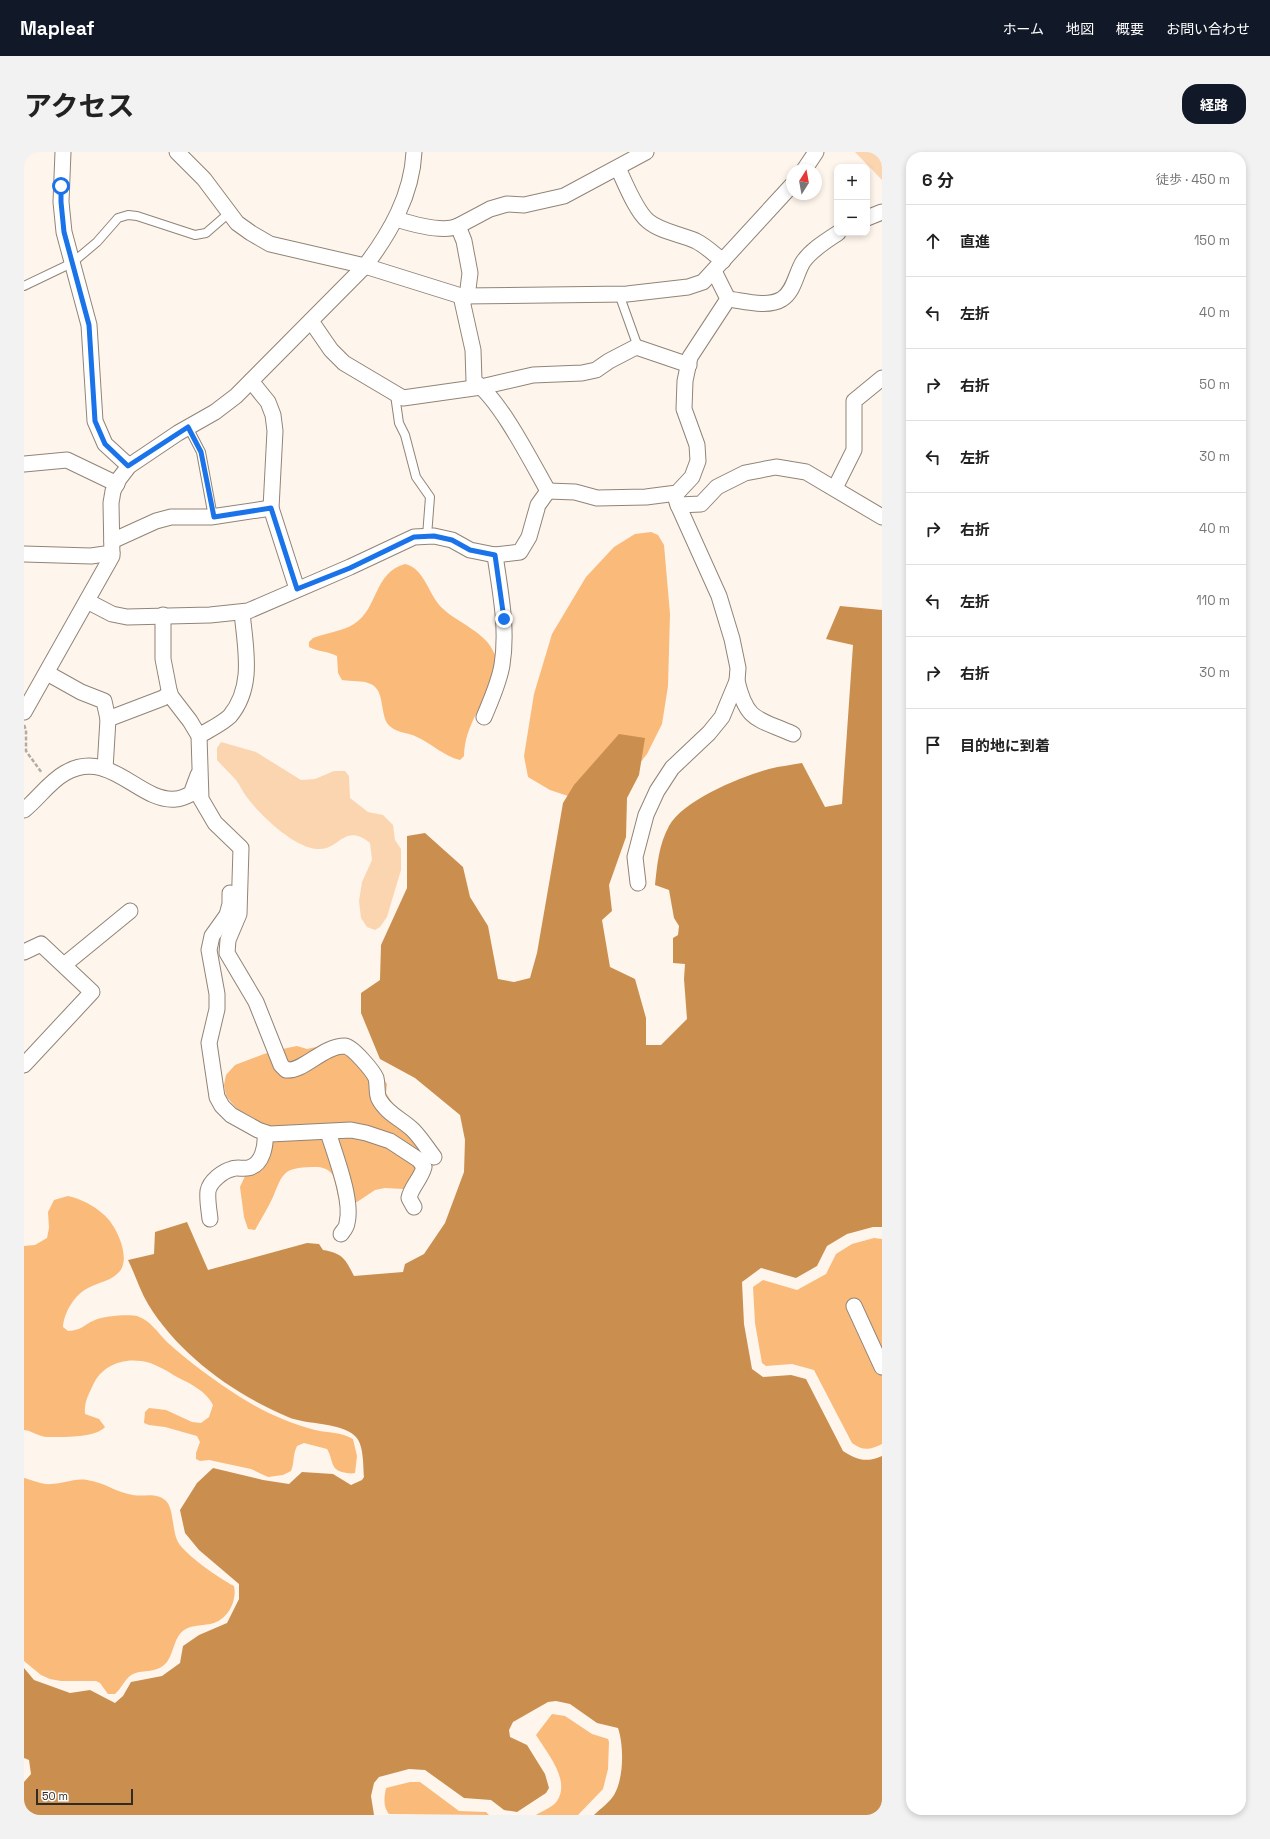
<!DOCTYPE html>
<html lang="ja">
<meta charset="utf-8">
<style>
body{margin:0;font-family:"Space Grotesk","Noto Sans JP",sans-serif;background:#f2f2f2;color:#222}
.controls{position:absolute;right:12px;top:12px;display:grid;overflow:hidden;border-radius:8px;box-shadow:0 2px 6px #0003}
.controls button{width:36px;height:36px;display:grid;place-items:center;padding:0;border:0;border-bottom:1px solid #e0e0e0;background:#fff;color:#222;font:20px sans-serif}
.compass{position:absolute;left:762px;top:12px;width:36px;height:36px;border-radius:50%;background:#fff;box-shadow:0 2px 6px #0003;rotate:11deg}
.scale{position:absolute;left:12px;bottom:10px;width:97px;box-sizing:border-box;padding-left:4px;border:2px solid #302b25;border-top:0;font-size:11px;line-height:14px;white-space:nowrap;color:#302b25;-webkit-text-stroke:3px #fff;paint-order:stroke}
.stop{position:absolute;width:12px;height:12px;margin:-9px;border:3px solid #1a73e8;border-radius:50%;background:#fff}
.stop.end{background:#1a73e8;border-color:#fff;box-shadow:0 1px 4px #0008}
.list{margin:0;padding:0;list-style:none}
h2{display:flex;justify-content:space-between;align-items:center;height:52px;margin:0;padding:0 16px;font-size:17px}
h2 small{font-size:13px;font-weight:400;color:#767676}
.list li{display:grid;grid-template-columns:26px 1fr auto;gap:12px;align-items:center;box-sizing:border-box;height:72px;padding:0 16px;border-top:1px solid #e0e0e0}
.list b{display:block;font-size:15px;white-space:nowrap}
.list em{font-size:13px;font-style:normal;color:#767676}
.icon{flex:none;width:22px;height:22px;fill:none;stroke:currentColor;stroke-width:2;stroke-linecap:round;stroke-linejoin:round}
.map{position:relative;flex:none;width:858px;height:1663px;overflow:hidden;border-radius:16px}
header{display:flex;align-items:center;gap:24px;box-sizing:border-box;height:56px;padding:0 20px;background:#111827;color:#fff}
header strong{font-size:19px}
nav{display:flex;gap:22px;margin-inline-start:auto;font-size:14px}
.intro{display:flex;align-items:center;justify-content:space-between;box-sizing:border-box;height:96px;padding:0 24px}
h1{margin:0;font-size:28px}
.button{padding:10px 18px;border-radius:16px;background:#111827;color:#fff;font-size:14px;font-weight:700}
main{display:flex;gap:24px;padding:0 24px}
aside{flex:1;background:#fff;border-radius:16px;box-shadow:0 2px 6px #0003}
.map>svg:first-child{display:block}
.green{fill:#fbd5b0}
.forest{fill:#f9ba7a}
.water{fill:#ca8e4e}
.lines{fill:none;stroke-linecap:round;stroke-linejoin:round}
.service-casing{stroke:#918477;stroke-width:10}
.minor-casing{stroke:#918477;stroke-width:17}
.path{stroke:#b3aca4;stroke-width:2.5;stroke-dasharray:4 2;stroke-linecap:butt}
.service{stroke:#fff;stroke-width:8}
.minor{stroke:#fff;stroke-width:15}
.route{stroke:#1a73e8;stroke-width:5}
</style>
<header>
<strong>Mapleaf</strong>
<nav><a>ホーム</a><a>地図</a><a>概要</a><a>お問い合わせ</a></nav>
</header>
<div class="intro"><h1>アクセス</h1><a class="button">経路</a></div>
<main>
<div class="map">
<svg width="858" height="1663" viewBox="0 0 858 1663">
<rect width="100%" height="100%" fill="#fef5ec"/>
<!-- green -->
<g class="green">
<polygon points="831,0 858,0 858,28"/>
<path d="M197,590L232,600L277,628L291,627L310,619H321L325,624L326,646L344,660L359,663L369,673L371,688L377,697V718L368,748L363,765L356,775L351,778L343,775L337,766L335,749L338,730L348,708L346,691C320,670 315,699 294,697C270,696 235,662 222,644C218,639 216,633 212,628C206,621 199,615 193,608V596Z"/>
</g>
<!-- forest -->
<g class="forest">
<polygon points="627,380 634,383 640,393 646,462 644,534 638,572 623,602 604,626 556,648 526,638 504,625 500,604 510,542 528,482 562,425 590,395 611,382"/>
<path d="M381,412C400,416 404,441 417,455C434,472 462,479 471,503C471,511 470,518 468,525C461,553 441,571 440,604L436,608C420,604 408,592 393,585C383,580 370,581 363,571C360,566 359,558 358,553C355,525 339,531 318,528L314,521L313,504C304,499 294,500 285,495V490L289,486C302,481 319,479 330,472C355,456 349,421 381,412Z"/>
<path d="M306,892L356,922L363,932L362,941L371,955L412,1009L395,1035L379,1037L361,1036L351,1038L333,1050L315,1048C313,1042 311,1026 308,1022C303,1015 295,1015 288,1015C259,1016 259,1021 249,1045C244,1056 237,1067 231,1078L224,1077L220,1065L216,1035L221,1024L229,1017L248,977L213,957L202,944L200,933L202,923L211,913L240,902L263,896L273,894L283,897Z"/>
<path d="M44,1044C57,1047 69,1053 79,1062C92,1072 107,1105 96,1119C88,1129 75,1130 64,1136C50,1143 40,1161 39,1175L44,1179C59,1178 59,1173 71,1168C79,1164 105,1162 113,1164C126,1168 134,1181 143,1190C165,1210 191,1229 216,1245C240,1260 264,1271 291,1278C304,1281 317,1280 329,1287L333,1304L331,1321C326,1322 323,1321 318,1320C306,1317 309,1306 303,1297L280,1291L273,1294C268,1305 271,1309 267,1319L259,1323L244,1325L227,1317L185,1308L176,1309L172,1307V1301L176,1290L173,1284L141,1275L125,1273L120,1271L121,1260L125,1256L142,1258L168,1270L177,1271L185,1265L189,1253C182,1239 167,1232 153,1225C143,1219 129,1210 117,1209C96,1206 77,1215 69,1233C64,1244 60,1250 61,1262L75,1267L81,1275C71,1286 39,1285 24,1285C15,1285 9,1279 0,1278V1094L11,1093L23,1086L25,1076L24,1060L30,1048Z"/>
<path d="M850,1086L858,1087V1292C846,1298 839,1299 828,1291L790,1218L768,1212L742,1214L738,1211L731,1171L729,1135L739,1128L773,1138L802,1122L812,1102L828,1092Z"/>
<path d="M0,1326C8,1328 19,1333 27,1332C39,1332 50,1326 63,1328C80,1330 93,1341 109,1343C120,1345 131,1340 141,1348C151,1356 147,1382 156,1393C167,1407 195,1426 210,1434C213,1448 205,1466 190,1471C180,1474 170,1472 160,1478C150,1485 150,1500 143,1510C133,1522 120,1517 109,1522C101,1526 98,1536 91,1542H84L76,1531L72,1529H37L26,1527L17,1523L0,1509Z"/>
<path d="M528,1562L541,1564L568,1582L584,1587L585,1590L584,1617L579,1637L554,1663H512C518,1659 529,1655 533,1649C547,1628 523,1601 512,1583Z"/>
<path d="M386,1630H396L435,1659L462,1660L465,1663L365,1662C359,1655 360,1645 362,1636Z"/>
</g>
<!-- water -->
<path class="water" d="M816,454L858,458V1075H849L823,1082L803,1094L793,1114L772,1126L737,1116L718,1130L720,1172L728,1217L739,1225L767,1223L782,1227L819,1299C833,1308 842,1311 858,1304V1663H570C576,1657 586,1650 590,1643C600,1626 600,1594 594,1576L573,1571L546,1552L532,1549L524,1550L489,1570L485,1578L486,1585L503,1593L521,1622L525,1636L522,1641L493,1660L480,1658L467,1648L440,1646L401,1618L385,1617L355,1625L350,1631L347,1644L350,1663H0V1630L7,1622L5,1608L0,1606V1516L10,1528L46,1541L66,1538L91,1551L99,1544L107,1530L138,1524L156,1511L159,1494L175,1483L203,1471L215,1447V1432L175,1398L161,1381L156,1358L173,1331L189,1316L239,1328L265,1332L278,1320L309,1322L327,1333L338,1328L340,1325C339,1313 340,1292 331,1284C316,1270 283,1273 264,1265C211,1243 154,1202 124,1152C116,1139 111,1122 104,1108L130,1102L131,1080L163,1070L184,1118L283,1091L295,1092L299,1098C319,1101 322,1108 330,1124L379,1120L381,1112L400,1102L421,1071L440,1020L441,988L436,963L391,926L356,907L337,861V841L356,828L357,793L383,736V684L401,681L439,715L446,745L464,774L474,827L490,830L506,826L513,801L539,651L550,633L595,582L621,586L615,623L603,646L602,685L585,733L588,759L578,768L586,815L611,827L622,866V893H637L663,867L660,827L661,812L649,811V786L654,783L655,774L650,766L645,738L631,733C633,713 635,692 645,674C659,648 718,624 745,617C756,614 768,613 778,611L801,655L818,652L829,493L802,487Z"/>
<g class="lines">
<!-- service casing -->
<g class="service-casing">
<g id="service">
<polyline points="0,134 48,111 73,90 94,66 104,63 113,64 171,83 182,81 205,61"/>
<polyline points="595,142 614,195"/>
<polyline points="371,243 375,271 381,283 392,325 406,345 403,384"/>
<polyline points="164,275 177,300 189,365"/>
</g>
</g>
<!-- minor casing -->
<g class="minor-casing">
<g id="minor">
<polyline points="39,0 37,50 40,80 65,173 71,269 81,292 105,314"/>
<polyline points="153,0 180,27 213,71 227,81 246,92 341,114 437,144 603,142 664,135 679,130 768,33"/>
<path d="M594,16C601,31 612,59 624,69C637,80 657,82 672,89C682,94 690,102 699,109"/>
<polyline points="780,18 792,0"/>
<polyline points="843,66 858,60"/>
<path d="M372,67C388,72 419,81 434,74"/>
<path d="M437,144L449,198L450,229C477,249 507,309 524,339"/>
<polyline points="443,145 446,121 440,89 434,74 466,57 483,52 500,53 540,44 622,0"/>
<path d="M704,147C720,149 744,156 758,147C770,140 772,121 779,110C787,98 802,89 814,81"/>
<polyline points="287,169 307,198 320,211 379,246 457,235 509,223 558,221 572,218 585,209 612,195 665,213"/>
<polyline points="227,229 244,250 249,263 251,279 247,356 273,437"/>
<polyline points="0,312 43,308 93,332"/>
<polyline points="811,336 830,298 830,249 858,226"/>
<polyline points="524,339 551,340 573,346 622,345 653,341 668,325 674,309 673,293 660,257 661,229 666,205 704,147 690,119"/>
<polyline points="651,344 654,353 677,352 693,335 721,321 752,315 782,320 858,365"/>
<polyline points="88,389 132,369 147,365 187,365 247,356"/>
<polyline points="0,402 67,404 88,401"/>
<polyline points="63,449 88,462 103,465 186,463 224,459 326,415 390,385 410,384 428,388 446,398 471,403 496,400 505,385 514,353 524,339"/>
<path d="M139,463V507L146,543L166,569L175,584L177,647L191,671L217,696L215,762L204,788L203,801L232,850L257,913L262,918C280,920 298,894 321,894C328,894 349,919 352,926C354,934 352,941 355,947C362,961 379,968 389,978C397,986 403,996 410,1005"/>
<polyline points="23,521 57,540 80,549 84,567"/>
<path d="M713,529C723,570 733,566 769,582"/>
<path d="M0,560L88,404L87,351L89,339L95,327L105,314L154,281L191,260L212,244L341,114C366,81 388,43 390,0"/>
<path d="M460,565C467,548 475,531 478,513C484,476 476,439 471,403"/>
<path d="M175,584C184,578 198,572 206,564C231,534 221,495 218,460"/>
<polyline points="81,617 84,567 139,546 146,541"/>
<path d="M0,658C14,647 25,630 41,621C86,595 115,651 152,647C157,647 162,644 167,642L174,623"/>
<polyline points="614,731 611,705 622,663 633,639 648,616 685,581 698,565 713,529 714,516 708,487 695,444 654,353"/>
<path d="M206,741V752L203,763L188,784L185,798L193,842V857L185,891L193,945L198,954L207,963L234,978L246,982L327,978L342,981L366,989L395,1008L400,1015C397,1027 387,1035 385,1046L390,1055"/>
<polyline points="0,800 17,792 68,840 0,913"/>
<polyline points="40,813 106,759"/>
<path d="M304,980C311,1003 329,1048 323,1071C323,1075 319,1079 317,1082"/>
<path d="M186,1067C185,1058 183,1048 184,1039C186,1029 199,1019 208,1017C212,1015 219,1017 224,1016C239,1013 242,993 241,981"/>
<polyline points="830,1154 858,1215"/>
</g>
</g>
<!-- path -->
<polyline class="path" points="0,573 2,578 2,599 18,621"/>
<!-- service -->
<use href="#service" class="service"/>
<!-- minor -->
<use href="#minor" class="minor"/>
</g>
<g class="lines">
<!-- route -->
<polyline class="route" points="37,34 37,50 40,80 65,173 71,269 81,292 104,314 164,275 177,300 190,365 247,356 273,437 326,416 390,385 410,384 428,388 446,398 471,403 480,467"/>
</g>
</svg>
<div class="controls">
<button>+</button>
<button>−</button>
</div>
<svg class="compass" viewBox="-18 -18 36 36"><path d="M0-13l5 13h-10z" fill="#e53935"/><path d="M0 13l5-13h-10z" fill="#767676"/></svg>
<div class="scale">50 m</div>
<div class="stop" style="left:37px;top:34px"></div>
<div class="stop end" style="left:480px;top:467px"></div>
</div>
<aside>
<h2>6 分<small>徒歩 · 450 m</small></h2>
<ul class="list">
<li><svg class="icon" aria-label="ahead" viewBox="0 0 24 24"><path d="M12 20V5M6 11l6-6 6 6"/></svg><div><b>直進</b></div><em>150 m</em></li>
<li><svg class="icon" aria-label="left" viewBox="0 0 24 24"><path d="M17 20v-9H6M10 6l-5 5 5 5"/></svg><div><b>左折</b></div><em>40 m</em></li>
<li><svg class="icon" aria-label="right" viewBox="0 0 24 24"><path d="M7 20v-9h11M14 6l5 5-5 5"/></svg><div><b>右折</b></div><em>50 m</em></li>
<li><svg class="icon" aria-label="left" viewBox="0 0 24 24"><path d="M17 20v-9H6M10 6l-5 5 5 5"/></svg><div><b>左折</b></div><em>30 m</em></li>
<li><svg class="icon" aria-label="right" viewBox="0 0 24 24"><path d="M7 20v-9h11M14 6l5 5-5 5"/></svg><div><b>右折</b></div><em>40 m</em></li>
<li><svg class="icon" aria-label="left" viewBox="0 0 24 24"><path d="M17 20v-9H6M10 6l-5 5 5 5"/></svg><div><b>左折</b></div><em>110 m</em></li>
<li><svg class="icon" aria-label="right" viewBox="0 0 24 24"><path d="M7 20v-9h11M14 6l5 5-5 5"/></svg><div><b>右折</b></div><em>30 m</em></li>
<li><svg class="icon" aria-label="arrive" viewBox="0 0 24 24"><path d="M6 21V4h12l-3 4 3 4H6"/></svg><div><b>目的地に到着</b></div></li>
</ul>
</aside>
</main>
